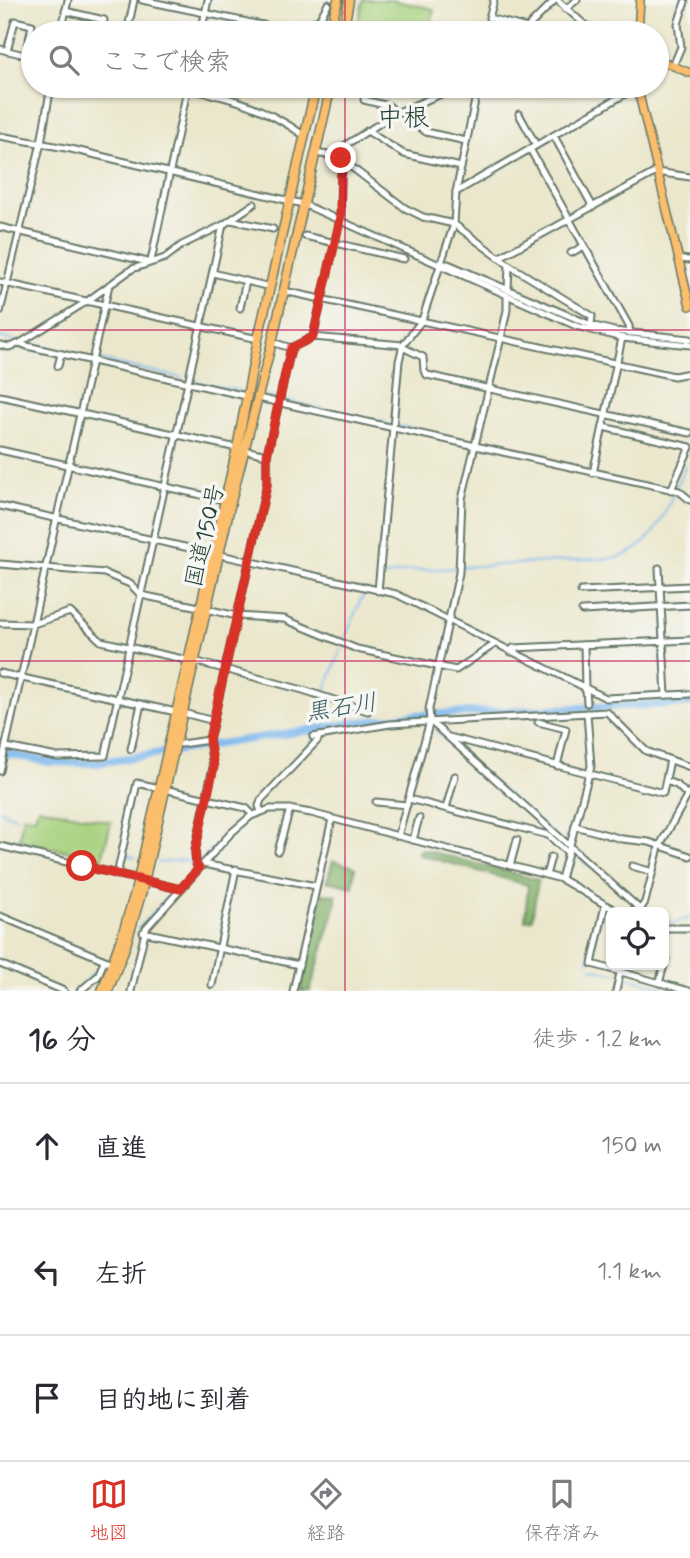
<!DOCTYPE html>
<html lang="ja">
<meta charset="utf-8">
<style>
body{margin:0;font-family:Mynerve,"Klee One",sans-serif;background:#f2f2f3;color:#2b2b33}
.controls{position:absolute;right:21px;bottom:21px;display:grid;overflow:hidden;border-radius:10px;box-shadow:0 2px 5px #0004}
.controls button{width:63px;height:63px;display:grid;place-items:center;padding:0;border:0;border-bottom:2px solid #e1e1e2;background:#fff;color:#2b2b33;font:35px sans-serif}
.stop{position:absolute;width:21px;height:21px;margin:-16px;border:5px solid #d93025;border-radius:50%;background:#fff}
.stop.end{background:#d93025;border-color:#fff;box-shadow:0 2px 7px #0008}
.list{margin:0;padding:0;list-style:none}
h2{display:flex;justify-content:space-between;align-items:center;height:91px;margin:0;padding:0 28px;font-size:30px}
h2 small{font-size:23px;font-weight:400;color:#7c7c81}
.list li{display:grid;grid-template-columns:46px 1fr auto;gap:21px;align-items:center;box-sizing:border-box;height:126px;padding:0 28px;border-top:2px solid #e1e1e2}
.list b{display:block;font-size:26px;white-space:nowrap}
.list em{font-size:23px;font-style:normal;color:#7c7c81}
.icon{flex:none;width:38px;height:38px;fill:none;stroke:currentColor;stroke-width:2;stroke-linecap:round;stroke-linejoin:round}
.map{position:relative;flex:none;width:690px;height:991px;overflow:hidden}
.search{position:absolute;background:#fff;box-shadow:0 2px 5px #0004;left:21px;right:21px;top:21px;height:77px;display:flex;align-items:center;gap:18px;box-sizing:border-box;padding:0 24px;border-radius:38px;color:#7c7c81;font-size:26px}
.sheet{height:469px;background:#fff}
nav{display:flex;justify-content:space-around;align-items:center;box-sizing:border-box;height:98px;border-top:2px solid #e1e1e2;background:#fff;font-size:19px;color:#7c7c81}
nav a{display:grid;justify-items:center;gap:4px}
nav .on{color:#d93025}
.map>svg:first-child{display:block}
.green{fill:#a6d07c;stroke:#628658;stroke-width:2}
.forest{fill:#84b26c;stroke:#527850;stroke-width:2}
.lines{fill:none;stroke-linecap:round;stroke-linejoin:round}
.stream{stroke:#7db8ee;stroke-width:2}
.river{stroke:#7db8ee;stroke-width:8}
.minor-casing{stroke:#667869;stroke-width:9}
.major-casing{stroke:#667869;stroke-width:10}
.highway-casing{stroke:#667869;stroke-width:11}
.minor{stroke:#fff;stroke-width:5}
.major{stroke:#fabe6d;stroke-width:7}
.highway{stroke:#fabe6d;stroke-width:8}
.route{stroke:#d93025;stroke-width:9}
.grid{fill:none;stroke:#c2185b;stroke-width:2;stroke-opacity:0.55}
.labels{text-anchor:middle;stroke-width:7;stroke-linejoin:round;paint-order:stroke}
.street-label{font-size:23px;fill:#1f3d34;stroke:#f6f6f2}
.water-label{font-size:24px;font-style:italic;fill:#365c62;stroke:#f6f6f2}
.quarter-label{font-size:26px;fill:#1f3d34;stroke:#f6f6f2}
</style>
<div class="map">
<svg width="690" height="991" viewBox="0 0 690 991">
<rect width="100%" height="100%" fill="#f6f6f2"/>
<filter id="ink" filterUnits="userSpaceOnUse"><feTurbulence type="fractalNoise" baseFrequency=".0143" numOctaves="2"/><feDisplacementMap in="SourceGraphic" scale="14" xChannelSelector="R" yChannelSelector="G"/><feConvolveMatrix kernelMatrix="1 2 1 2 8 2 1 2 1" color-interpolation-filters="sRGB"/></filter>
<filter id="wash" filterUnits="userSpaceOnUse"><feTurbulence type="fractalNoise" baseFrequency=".00686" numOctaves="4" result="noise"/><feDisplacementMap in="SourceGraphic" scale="28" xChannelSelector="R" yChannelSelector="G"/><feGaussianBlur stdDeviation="1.57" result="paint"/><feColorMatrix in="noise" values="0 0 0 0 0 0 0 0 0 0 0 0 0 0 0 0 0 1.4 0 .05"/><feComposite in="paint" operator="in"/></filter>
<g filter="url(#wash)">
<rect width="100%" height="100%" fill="#ebe7cc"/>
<!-- green -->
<g class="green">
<polygon points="363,0 391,0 434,9 429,33 356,33"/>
<polygon points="38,807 111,822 102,859 19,840 23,816 35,817"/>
</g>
<!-- forest -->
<g class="forest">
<polygon points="421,849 538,880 532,919 525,920 528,885 417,854"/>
<polygon points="333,861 355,867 353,887 327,881"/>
<polygon points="322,894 336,895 336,904 310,991 300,991"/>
</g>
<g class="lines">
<!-- stream -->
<g class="stream">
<polyline points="0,337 17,342"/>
<polyline points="36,345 86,357"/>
<polyline points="100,360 182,378"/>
<polyline points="196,382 240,391"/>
<polyline points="267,396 277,399"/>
<polyline points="283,400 387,423"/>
<polyline points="400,426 472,442"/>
<polyline points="481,444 488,446"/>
<path d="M462,567L613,558C656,552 670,501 685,466"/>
<polyline points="383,577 406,571 457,568"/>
<polyline points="344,641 360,601 368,589"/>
<polyline points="324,694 342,647"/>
<polyline points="416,715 423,719"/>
<polyline points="314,721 322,699"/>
<polyline points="436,731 587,865"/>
<polyline points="289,767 314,740 313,726"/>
<polyline points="252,806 258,799"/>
<polyline points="0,810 17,818"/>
<polyline points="40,852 109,867"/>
<polyline points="127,855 136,858"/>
<polyline points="201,861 248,811"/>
<polyline points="158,863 182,860 192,863"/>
<polyline points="183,881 195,868"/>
<polyline points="664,923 675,923 690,918"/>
<polyline points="138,929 167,898"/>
<polyline points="588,962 599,919"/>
<polyline points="591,968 617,974"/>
<polyline points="623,976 663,987"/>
<polyline points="75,991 96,971"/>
</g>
<!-- river -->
<polyline class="river" points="0,752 49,762 96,763 354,723 416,715 690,703"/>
</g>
</g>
<g filter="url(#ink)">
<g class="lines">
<!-- minor casing -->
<g class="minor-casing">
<g id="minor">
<polyline points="142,0 300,33"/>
<polyline points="494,0 489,18 527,28"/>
<polyline points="557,0 594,33"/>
<polyline points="565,9 577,0"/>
<polyline points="65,11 104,20 101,33"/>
<polyline points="263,25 269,33"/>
<polyline points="290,30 319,20 328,4"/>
<polyline points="49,33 51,25"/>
<polyline points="61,33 68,0"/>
<polyline points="127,33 134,0"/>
<polyline points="201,33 208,0"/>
<polyline points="522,33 555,0"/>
<polyline points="0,49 33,57"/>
<polyline points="7,51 15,21 32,25 26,55"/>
<polyline points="673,66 681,47 678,24 685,2"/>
<path d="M174,86C228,97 258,103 305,136"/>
<polyline points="367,86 364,100 389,106 396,113"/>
<polyline points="401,112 426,132 466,141"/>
<polyline points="519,114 536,145"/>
<polyline points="367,131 404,154 461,167"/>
<polyline points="0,136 71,149 303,204 576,326 622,338 690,345"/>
<polyline points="554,136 593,207"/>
<polyline points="530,149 629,326 630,333"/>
<polyline points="315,153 327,155 333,153 396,113 460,86"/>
<polyline points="333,153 405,208 423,217 454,224 509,265 592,316 591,325"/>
<polyline points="456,192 637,87"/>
<polyline points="231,220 273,229"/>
<polyline points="0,227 148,262"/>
<polyline points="305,236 404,259"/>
<polyline points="571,253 584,246"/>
<polyline points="500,257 656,172 690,177"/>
<polyline points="678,259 690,260"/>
<polyline points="151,261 188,86"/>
<polyline points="440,264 448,264 591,325 614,331 690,339"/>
<polyline points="213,273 270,287"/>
<polyline points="0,282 258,339"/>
<polyline points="508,290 509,265"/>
<polyline points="284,291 674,376 690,373"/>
<polyline points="240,308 246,281"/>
<polyline points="0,312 41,143 51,86"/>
<polyline points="313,337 340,220 341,175 344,161"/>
<polyline points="272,342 291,348 313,337 403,345"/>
<polyline points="20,343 27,346 246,396"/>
<polyline points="0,345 9,347 20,343 86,302 132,269 165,258 182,245 223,225 254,204"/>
<polyline points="402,347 423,357 424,371 427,375 690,433"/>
<polyline points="58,366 61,354"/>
<polyline points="0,396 237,448"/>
<polyline points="258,398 679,491 690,500"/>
<polyline points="603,427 690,447 671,490"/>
<polyline points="0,450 224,500"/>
<polyline points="244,450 267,455"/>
<polyline points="593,473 622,338"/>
<polyline points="0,506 396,594 606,698 690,694"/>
<polyline points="0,564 104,573 130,584 141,595 199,607"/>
<polyline points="659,568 666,695"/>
<polyline points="378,591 399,361 403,345 422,320 454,224 456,192 478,86"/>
<polyline points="581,591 690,586"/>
<polyline points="206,609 237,616 284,619 357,649 456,670 495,644"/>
<polyline points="582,611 690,605"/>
<polyline points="0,623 33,624 70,612 101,641 187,660"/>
<polyline points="584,645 585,690"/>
<polyline points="511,652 513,648 690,640"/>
<polyline points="194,661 303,690 368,711"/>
<polyline points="0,673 176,712"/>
<polyline points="586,690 587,703"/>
<polyline points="183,713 214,721"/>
<polyline points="430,721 641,910"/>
<polyline points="538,722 566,729 557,766"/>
<polyline points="313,737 390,724 607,712 646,751 690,767"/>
<polyline points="449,737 663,793 670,760"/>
<polyline points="181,744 209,740"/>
<polyline points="6,747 57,757 105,756 223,225"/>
<polyline points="131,749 141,704"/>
<polyline points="0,771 109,285"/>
<polyline points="666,781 677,785 687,795"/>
<polyline points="164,789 246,808 253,815"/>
<polyline points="409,799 548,835 568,853"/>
<polyline points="376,802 407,805"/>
<polyline points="446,808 455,776"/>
<polyline points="261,811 259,806 261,800 318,740 319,736"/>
<polyline points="575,826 622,839 649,842 690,856"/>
<polyline points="398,836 430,721 429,709 459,573 462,499 501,338 507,310 507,297"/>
<polyline points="413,840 419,818"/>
<polyline points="0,846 180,889"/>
<polyline points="278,851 290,809"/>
<polyline points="203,864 316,886"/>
<polyline points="510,866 517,840"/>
<polyline points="632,866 653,872"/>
<polyline points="199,868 196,864 195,851 213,767 209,740 267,484 267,455 291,348"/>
<polyline points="117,875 137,783 159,788"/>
<polyline points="546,875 551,857"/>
<polyline points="561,879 591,766 587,713"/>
<polyline points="605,905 592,964 689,991"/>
<polyline points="640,910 645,902 659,847 690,791"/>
<polyline points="0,916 112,963"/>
<polyline points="664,928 690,928"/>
<polyline points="143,932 299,965"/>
<polyline points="0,964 64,991"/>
<polyline points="659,983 666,958"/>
<polyline points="212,985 236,869"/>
<polyline points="80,991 98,976 104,961"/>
<polyline points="131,991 146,928 231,833 251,816 270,809 288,809 311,813 561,879 618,912"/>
<polyline points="293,991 332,819"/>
<polyline points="616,991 620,973"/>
</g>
</g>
<!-- major casing -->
<g class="major-casing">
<g id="major">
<polyline points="638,33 640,0"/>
<polyline points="657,59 690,73"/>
<polyline points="637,86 690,306"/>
</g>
</g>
<!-- highway casing -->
<g class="highway-casing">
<g id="highway">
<polyline points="329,33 338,0"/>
<polyline points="343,33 349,0"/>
<polyline points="102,991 122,936 135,892 237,448 258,339 316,86"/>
<polyline points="108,991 126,945 142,891 231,502 272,342 331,86"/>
</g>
</g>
<!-- minor -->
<use href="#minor" class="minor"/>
<!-- major -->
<use href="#major" class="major"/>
<!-- highway -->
<use href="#highway" class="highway"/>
</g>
</g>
<g class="lines" filter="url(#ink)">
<!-- route -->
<polyline class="route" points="82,866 180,889 199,868 196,864 195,851 214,767 209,740 267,484 267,455 291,348 313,337 340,220 341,175 344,160 341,158"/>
</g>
<!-- grid -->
<path class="grid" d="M345,0V33M345,86V991M0,330H690M0,661H690"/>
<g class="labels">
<!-- street labels -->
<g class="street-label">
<text transform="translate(204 535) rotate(-77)" y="8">国道150号</text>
</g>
<!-- water labels -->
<g class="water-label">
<text transform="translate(341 707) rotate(-9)" y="8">黒石川</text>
</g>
<!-- quarter labels -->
<g class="quarter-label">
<text x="403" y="126">中根</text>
</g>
</g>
</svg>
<div class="controls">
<button><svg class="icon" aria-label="locate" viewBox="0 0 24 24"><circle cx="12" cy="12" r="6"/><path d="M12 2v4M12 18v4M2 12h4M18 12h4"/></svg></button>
</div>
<div class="stop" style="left:82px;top:866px"></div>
<div class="stop end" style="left:341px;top:158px"></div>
<div class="search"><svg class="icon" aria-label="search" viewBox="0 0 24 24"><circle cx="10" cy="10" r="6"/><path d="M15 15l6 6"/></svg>ここで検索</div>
</div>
<section class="sheet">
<h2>16 分<small>徒歩 · 1.2 km</small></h2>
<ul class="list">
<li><svg class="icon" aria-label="ahead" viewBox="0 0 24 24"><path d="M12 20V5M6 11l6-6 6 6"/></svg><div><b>直進</b></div><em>150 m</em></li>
<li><svg class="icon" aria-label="left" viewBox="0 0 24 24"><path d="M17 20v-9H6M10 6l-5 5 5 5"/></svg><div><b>左折</b></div><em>1.1 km</em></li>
<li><svg class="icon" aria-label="arrive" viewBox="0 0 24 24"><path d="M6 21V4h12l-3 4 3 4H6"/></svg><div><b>目的地に到着</b></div></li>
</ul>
</section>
<nav>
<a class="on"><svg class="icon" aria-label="map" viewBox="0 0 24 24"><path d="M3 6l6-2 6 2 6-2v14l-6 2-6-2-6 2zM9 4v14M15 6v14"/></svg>地図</a>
<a><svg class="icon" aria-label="directions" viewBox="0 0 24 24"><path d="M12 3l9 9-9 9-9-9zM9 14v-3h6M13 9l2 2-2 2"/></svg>経路</a>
<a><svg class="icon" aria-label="saved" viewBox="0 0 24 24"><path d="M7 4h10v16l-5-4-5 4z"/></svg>保存済み</a>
</nav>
